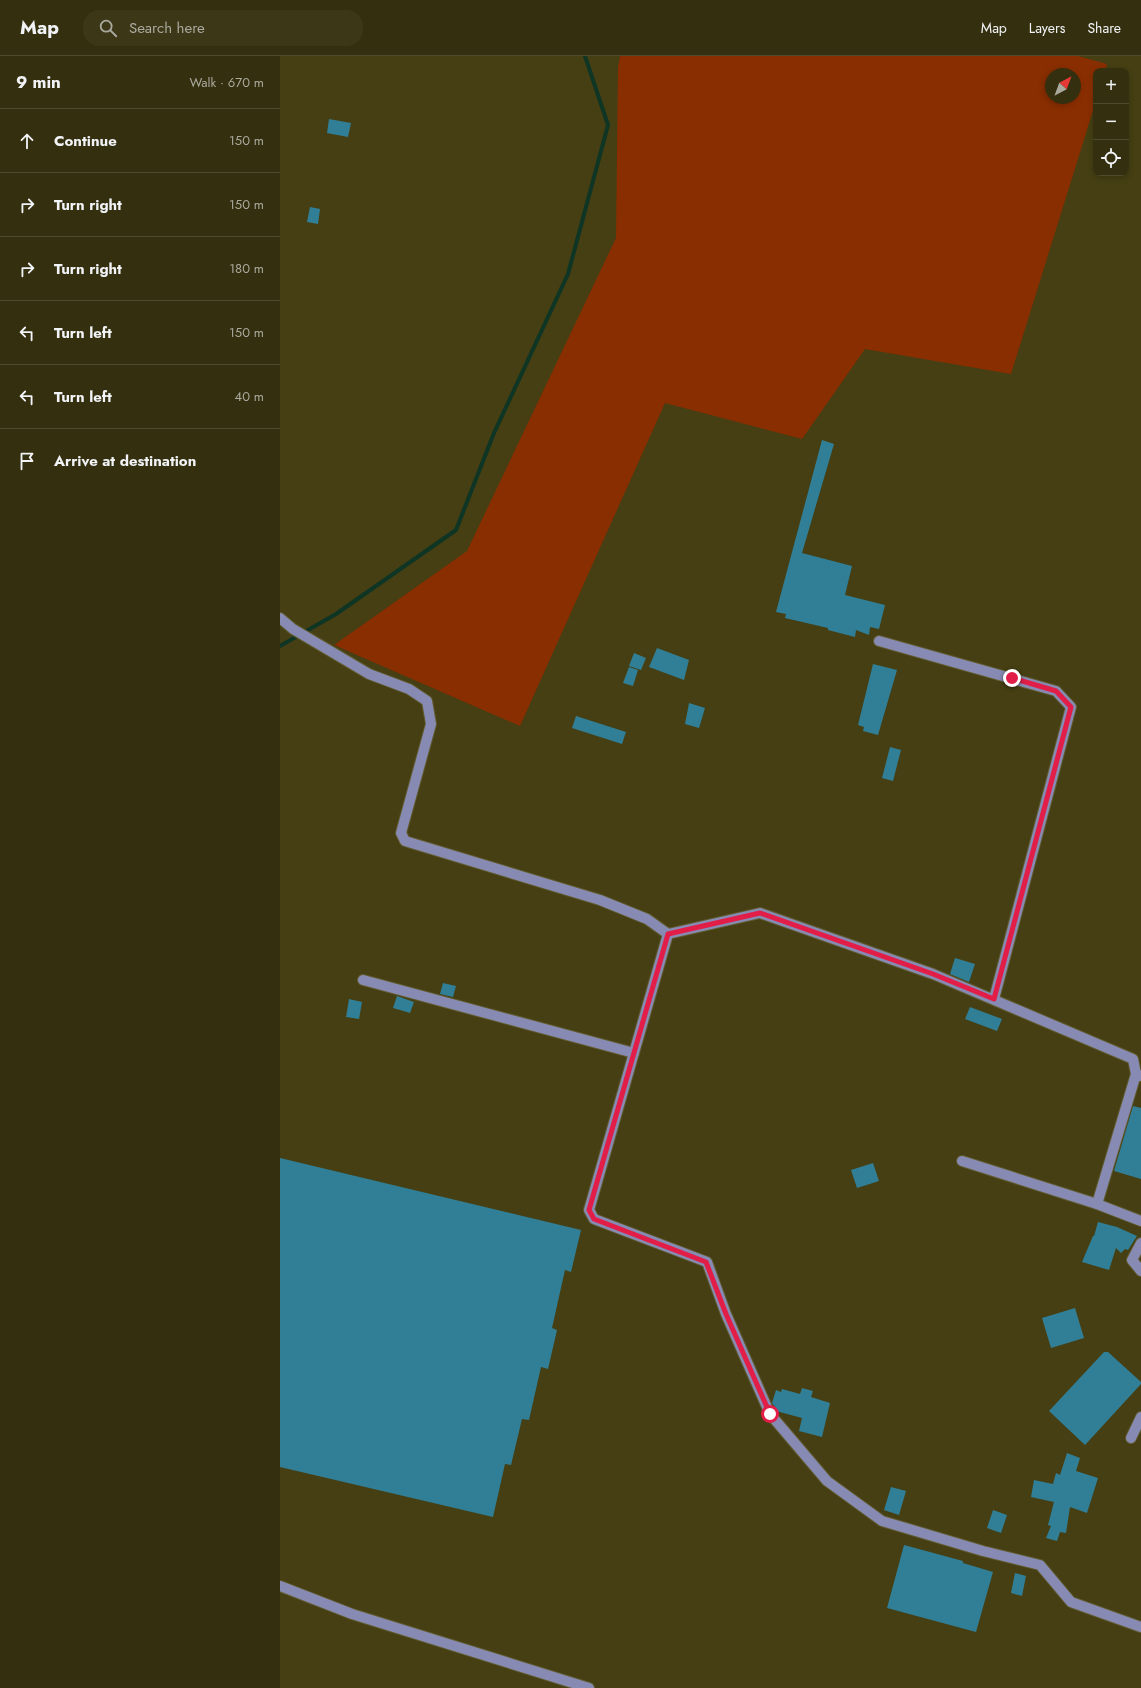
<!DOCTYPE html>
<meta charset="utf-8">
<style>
body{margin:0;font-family:Jost,sans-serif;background:#3c3717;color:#f1f3f6}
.controls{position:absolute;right:12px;top:12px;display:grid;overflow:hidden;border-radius:8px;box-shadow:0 2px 6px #0003}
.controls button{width:36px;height:36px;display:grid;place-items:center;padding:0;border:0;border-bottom:1px solid #4e4a2e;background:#342f0e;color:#f1f3f6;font:20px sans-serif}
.compass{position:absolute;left:765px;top:12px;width:36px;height:36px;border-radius:50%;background:#342f0e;box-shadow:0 2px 6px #0003;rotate:41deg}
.stop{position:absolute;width:12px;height:12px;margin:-9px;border:3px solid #e11d48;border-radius:50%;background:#fff}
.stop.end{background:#e11d48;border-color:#fff;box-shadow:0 1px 4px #0008}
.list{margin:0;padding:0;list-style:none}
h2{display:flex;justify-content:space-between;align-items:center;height:52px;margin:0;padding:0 16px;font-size:17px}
h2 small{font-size:13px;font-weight:400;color:#a9a99e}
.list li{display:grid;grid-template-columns:26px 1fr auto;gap:12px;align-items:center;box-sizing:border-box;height:64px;padding:0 16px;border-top:1px solid #4e4a2e}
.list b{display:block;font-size:15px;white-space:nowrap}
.list em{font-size:13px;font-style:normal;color:#a9a99e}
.icon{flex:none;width:22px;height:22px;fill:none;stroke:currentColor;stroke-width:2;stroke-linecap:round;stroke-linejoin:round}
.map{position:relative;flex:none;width:861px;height:1632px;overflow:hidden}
header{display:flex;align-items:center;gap:24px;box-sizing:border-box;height:56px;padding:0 20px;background:#342f0e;border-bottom:1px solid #4e4a2e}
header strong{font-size:19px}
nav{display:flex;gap:22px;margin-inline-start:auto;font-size:14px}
.search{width:280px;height:36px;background:#3c3717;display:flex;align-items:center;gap:10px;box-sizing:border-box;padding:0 14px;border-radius:16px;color:#a9a99e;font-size:15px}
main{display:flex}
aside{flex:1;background:#342f0e}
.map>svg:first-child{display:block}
.green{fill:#892e00;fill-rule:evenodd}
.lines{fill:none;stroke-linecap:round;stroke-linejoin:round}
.stream{stroke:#0f3524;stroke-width:4}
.building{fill:#317f97}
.minor-casing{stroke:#615b30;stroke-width:12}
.minor{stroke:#878bb3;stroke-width:10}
.route{stroke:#e11d48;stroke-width:5}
</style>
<header>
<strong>Map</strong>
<div class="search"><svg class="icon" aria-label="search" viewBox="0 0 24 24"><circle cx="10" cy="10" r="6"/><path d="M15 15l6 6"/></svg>Search here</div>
<nav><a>Map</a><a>Layers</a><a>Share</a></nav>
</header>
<main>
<aside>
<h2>9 min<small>Walk · 670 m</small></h2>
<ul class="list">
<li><svg class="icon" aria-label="ahead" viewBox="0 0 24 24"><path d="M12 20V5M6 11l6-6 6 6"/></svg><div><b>Continue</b></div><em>150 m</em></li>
<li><svg class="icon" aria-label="right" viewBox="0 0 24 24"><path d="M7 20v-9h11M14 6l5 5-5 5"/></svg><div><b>Turn right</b></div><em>150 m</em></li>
<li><svg class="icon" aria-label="right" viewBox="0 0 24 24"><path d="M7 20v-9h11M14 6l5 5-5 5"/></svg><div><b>Turn right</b></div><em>180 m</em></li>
<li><svg class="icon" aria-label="left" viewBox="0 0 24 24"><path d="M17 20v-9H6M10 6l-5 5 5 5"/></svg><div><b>Turn left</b></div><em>150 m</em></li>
<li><svg class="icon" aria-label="left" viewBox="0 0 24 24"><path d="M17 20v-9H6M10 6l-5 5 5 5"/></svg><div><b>Turn left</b></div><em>40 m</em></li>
<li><svg class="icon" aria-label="arrive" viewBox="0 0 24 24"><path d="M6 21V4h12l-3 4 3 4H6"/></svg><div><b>Arrive at destination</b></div></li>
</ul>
</aside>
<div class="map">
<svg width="861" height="1632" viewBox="0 0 861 1632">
<rect width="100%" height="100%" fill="#453f13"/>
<!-- green -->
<path class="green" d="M340,0H798L827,8L825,15H816V45L731,318L585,293L522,383L385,347L240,670L54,589L187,495L336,182L338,12ZM771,18H795V42H771Z"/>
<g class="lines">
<!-- stream -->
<polyline class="stream" points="0,590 56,558 176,474 214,377 288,218 328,69 305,0"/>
</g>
<!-- building -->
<g class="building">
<polygon points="49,63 71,67 68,81 47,77"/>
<polygon points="30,151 40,153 38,168 27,166"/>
<polygon points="542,384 554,388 522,497 572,510 565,539 605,549 599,573 590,571 589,579 576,574 575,581 548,574 548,572 505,562 506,558 496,556"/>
<polygon points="377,592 409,604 404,624 369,611"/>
<polygon points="354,597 366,602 361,614 349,610"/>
<polygon points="593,608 617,614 598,679 583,675 584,671 578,669"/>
<polygon points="349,611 358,614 353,630 343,627"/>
<polygon points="409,647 425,652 419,672 405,668"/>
<polygon points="296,660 346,676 342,688 292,672"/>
<polygon points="610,691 621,694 613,725 602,722"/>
<polygon points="675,902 695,908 689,926 670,918"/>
<polygon points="163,927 176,930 173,941 160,938"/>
<polygon points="117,940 134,946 130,957 113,952"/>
<polygon points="69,943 82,946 79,963 66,961"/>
<polygon points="690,951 722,963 717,975 685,963"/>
<polygon points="853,1050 861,1052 861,1123 834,1115"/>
<polygon points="0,1102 301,1174 291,1216 285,1214 272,1272 277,1274 268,1313 261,1311 249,1364 242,1363 231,1409 225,1408 213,1461 0,1411"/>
<polygon points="593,1107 599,1125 577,1132 571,1114"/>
<polygon points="818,1166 837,1171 857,1180 848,1194 845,1193 841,1197 836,1192 829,1214 802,1206 813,1180 814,1180"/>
<polygon points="795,1252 804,1282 771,1292 762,1262"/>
<polygon points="824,1296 828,1296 861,1326 861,1328 805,1389 769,1355"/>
<polygon points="522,1332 533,1335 531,1341 550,1347 542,1381 519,1375 522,1362 496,1355 496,1352 492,1347 496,1334 501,1336 502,1333 520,1338"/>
<polygon points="787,1397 800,1402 796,1415 818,1422 807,1457 790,1451 786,1477 780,1476 777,1485 766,1482 771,1470 768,1469 774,1446 751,1441 754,1424 773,1428 776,1417 780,1419"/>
<polygon points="611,1431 626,1435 619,1459 604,1454"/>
<polygon points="713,1454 727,1459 721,1477 707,1472"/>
<polygon points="624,1489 683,1505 683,1507 713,1516 696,1576 607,1552"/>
<polygon points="735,1517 746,1520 742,1540 731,1537"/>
</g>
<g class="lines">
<!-- minor casing -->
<g class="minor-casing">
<g id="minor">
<polyline points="0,562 13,573 89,618 129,633 147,645 151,668 121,777 125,785 320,844 367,863 388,878 309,1154 314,1163 427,1206 446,1258 490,1358 547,1425 602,1465 703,1495 760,1509 791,1546 861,1571"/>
<polyline points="599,585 776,635 791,651 714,943"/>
<polyline points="388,878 480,857 653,918 853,1003 856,1018 861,1020"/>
<polyline points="83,924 354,997"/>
<polyline points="682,1105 817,1148 861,1165"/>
<polyline points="817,1148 856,1018"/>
<polyline points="861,1187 852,1204 861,1215"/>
<polyline points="851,1382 861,1361"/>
<polyline points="0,1530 72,1558 309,1632"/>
</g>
</g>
<!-- minor -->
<use href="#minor" class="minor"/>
</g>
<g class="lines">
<!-- route -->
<polyline class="route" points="490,1358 446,1258 426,1206 314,1163 309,1154 388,878 480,857 653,918 714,943 791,651 776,635 732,622"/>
</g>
</svg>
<div class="controls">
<button>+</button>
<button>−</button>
<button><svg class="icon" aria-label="locate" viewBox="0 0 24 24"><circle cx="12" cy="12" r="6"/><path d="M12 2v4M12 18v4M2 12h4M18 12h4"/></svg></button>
</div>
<svg class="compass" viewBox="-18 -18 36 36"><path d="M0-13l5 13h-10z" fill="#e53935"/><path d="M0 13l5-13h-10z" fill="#a9a99e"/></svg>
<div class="stop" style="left:490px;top:1358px"></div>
<div class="stop end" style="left:732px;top:622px"></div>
</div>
</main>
